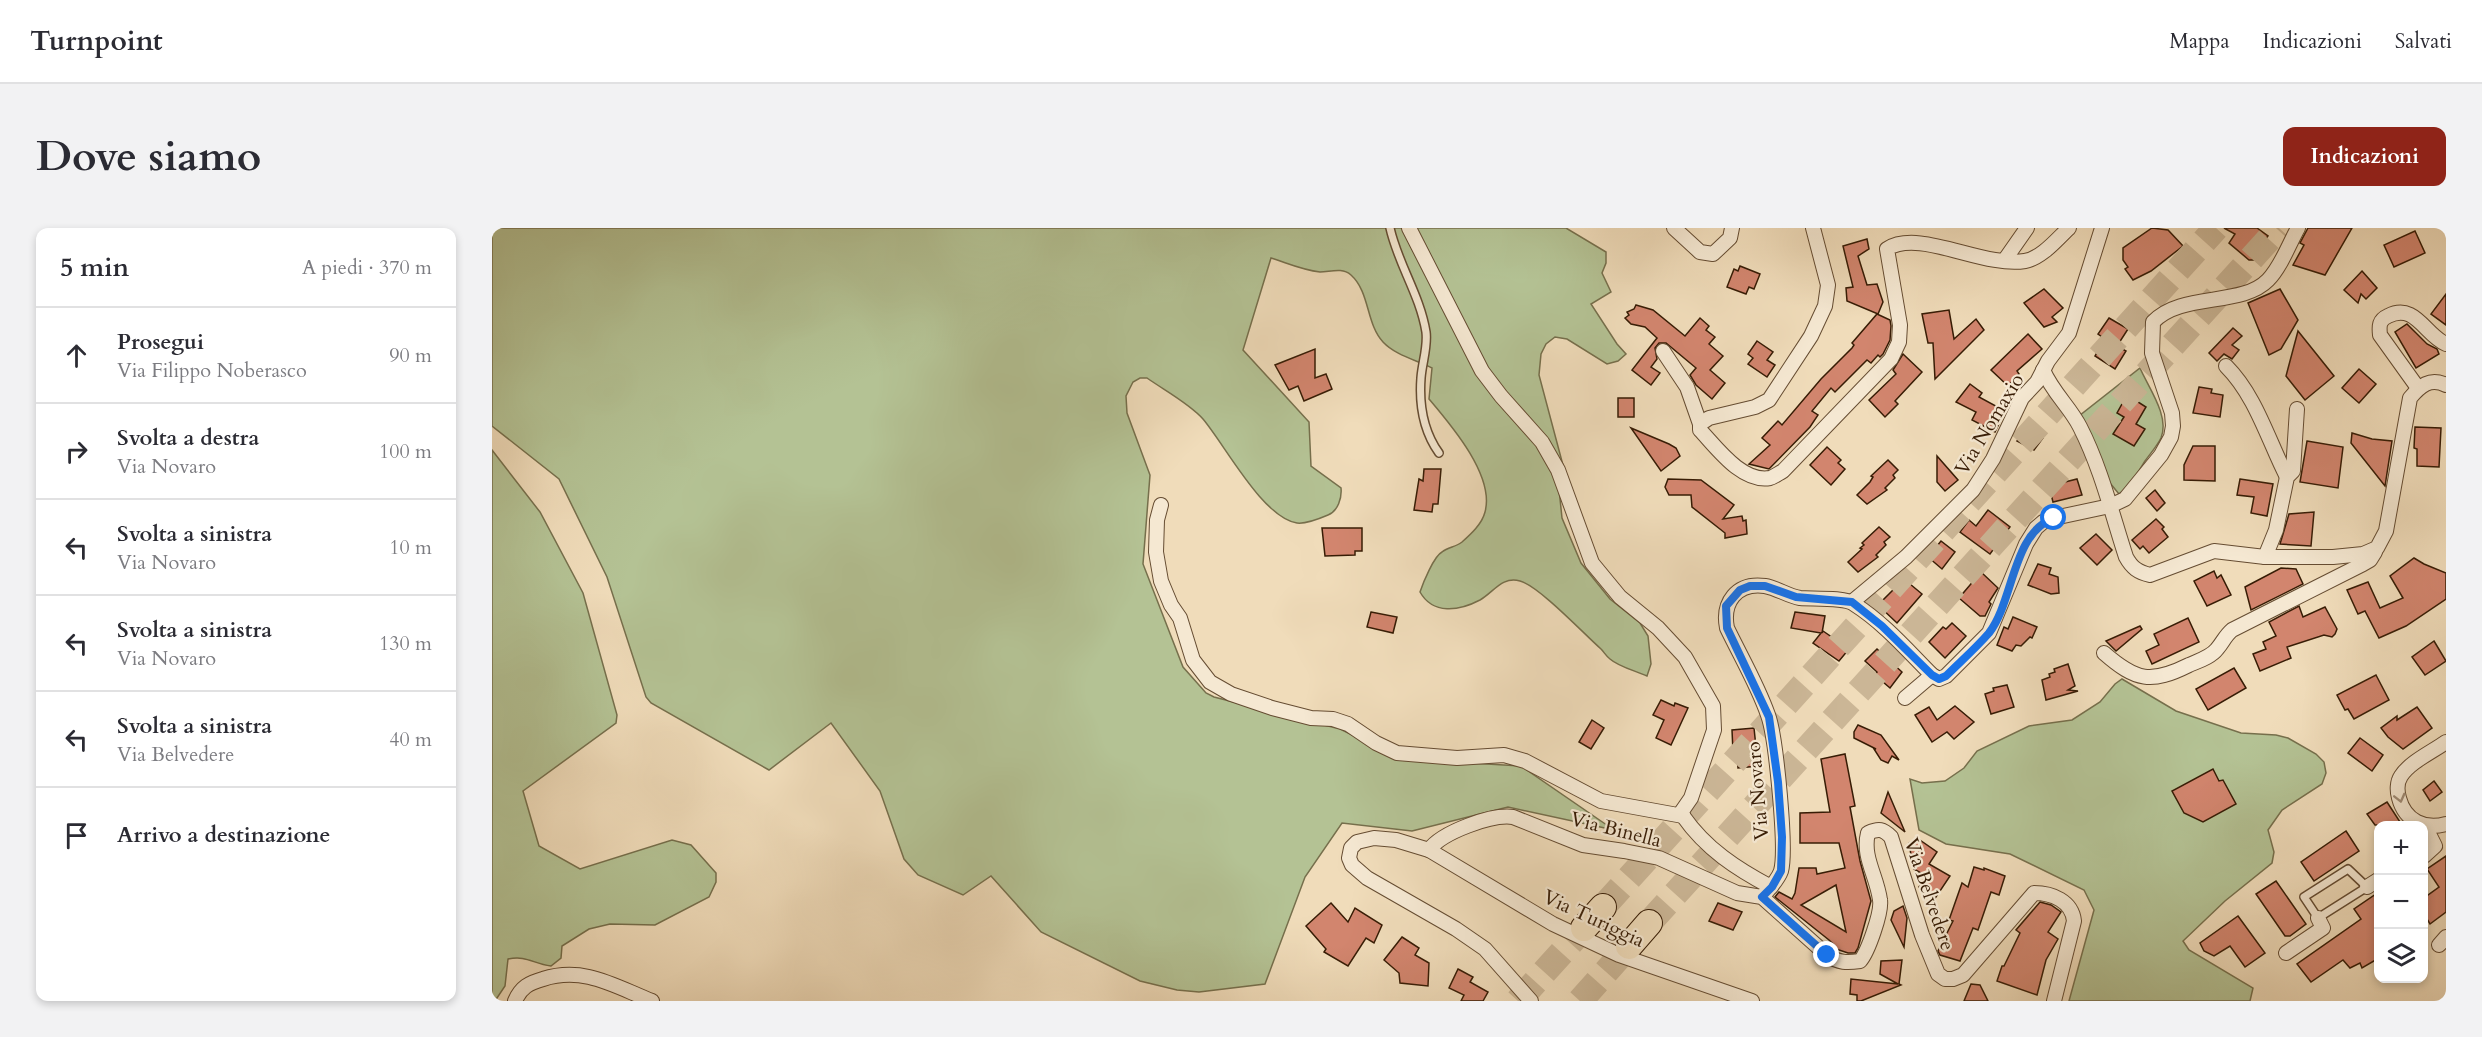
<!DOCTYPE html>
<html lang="it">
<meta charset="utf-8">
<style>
body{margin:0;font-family:Cardo,serif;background:#f2f2f3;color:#2b2b33}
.controls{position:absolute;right:18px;bottom:18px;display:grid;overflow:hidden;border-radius:12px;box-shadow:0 3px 9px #0003}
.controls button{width:54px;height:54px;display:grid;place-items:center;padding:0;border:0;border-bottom:2px solid #e1e1e2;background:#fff;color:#2b2b33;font:30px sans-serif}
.stop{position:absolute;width:18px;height:18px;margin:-14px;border:4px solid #1a73e8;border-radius:50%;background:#fff}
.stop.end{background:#1a73e8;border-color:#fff;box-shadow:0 2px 6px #0008}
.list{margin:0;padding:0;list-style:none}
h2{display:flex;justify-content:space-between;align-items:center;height:78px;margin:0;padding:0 24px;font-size:26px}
h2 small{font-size:20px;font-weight:400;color:#7c7c81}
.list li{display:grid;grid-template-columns:39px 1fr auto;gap:18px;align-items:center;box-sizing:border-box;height:96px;padding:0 24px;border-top:2px solid #e1e1e2}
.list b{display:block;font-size:22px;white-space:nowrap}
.list p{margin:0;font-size:20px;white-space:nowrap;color:#7c7c81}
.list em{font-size:20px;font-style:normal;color:#7c7c81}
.icon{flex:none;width:33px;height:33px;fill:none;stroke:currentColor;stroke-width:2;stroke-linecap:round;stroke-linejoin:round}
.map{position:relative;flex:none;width:1954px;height:773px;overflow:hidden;border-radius:12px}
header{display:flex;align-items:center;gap:36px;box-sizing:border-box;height:84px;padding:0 30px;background:#fff;border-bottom:2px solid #e1e1e2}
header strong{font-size:28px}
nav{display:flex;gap:33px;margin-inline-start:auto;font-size:21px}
.intro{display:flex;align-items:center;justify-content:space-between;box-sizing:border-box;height:144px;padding:0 36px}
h1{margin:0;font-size:42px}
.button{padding:15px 27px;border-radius:12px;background:#8f2418;color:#fff;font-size:21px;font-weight:700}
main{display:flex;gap:36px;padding:0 36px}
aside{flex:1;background:#fff;border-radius:12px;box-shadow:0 3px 9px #0003}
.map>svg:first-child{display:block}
.green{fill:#b4c294;stroke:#766f4c;stroke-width:1.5}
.building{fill:#d2856e;stroke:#371c05;stroke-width:1.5;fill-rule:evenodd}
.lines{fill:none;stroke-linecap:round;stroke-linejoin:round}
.highway-tunnel{stroke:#cbb696;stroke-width:26;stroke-dasharray:26 13;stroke-linecap:butt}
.lane-casing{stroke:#654c32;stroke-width:10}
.street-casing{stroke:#654c32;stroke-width:16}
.highway-casing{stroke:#371c05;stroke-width:28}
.lane{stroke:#f5e8d2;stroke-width:7}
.street{stroke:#f5e8d2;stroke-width:14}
.highway{stroke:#f0dcba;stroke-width:26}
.oneway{stroke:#a08c76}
.route{stroke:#1a73e8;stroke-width:8}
.labels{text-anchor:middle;stroke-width:4.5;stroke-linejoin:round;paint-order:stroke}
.street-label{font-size:20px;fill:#371c05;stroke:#f5e8d2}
</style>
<header>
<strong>Turnpoint</strong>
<nav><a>Mappa</a><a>Indicazioni</a><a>Salvati</a></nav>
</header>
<div class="intro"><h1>Dove siamo</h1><a class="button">Indicazioni</a></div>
<main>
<aside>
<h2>5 min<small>A piedi · 370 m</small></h2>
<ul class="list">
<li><svg class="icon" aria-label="ahead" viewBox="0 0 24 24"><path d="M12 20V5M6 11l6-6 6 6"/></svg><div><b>Prosegui</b><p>Via Filippo Noberasco</p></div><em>90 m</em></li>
<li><svg class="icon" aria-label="right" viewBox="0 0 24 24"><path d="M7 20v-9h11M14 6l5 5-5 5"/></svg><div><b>Svolta a destra</b><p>Via Novaro</p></div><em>100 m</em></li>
<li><svg class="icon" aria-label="left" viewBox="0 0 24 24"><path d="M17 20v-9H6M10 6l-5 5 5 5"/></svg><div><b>Svolta a sinistra</b><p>Via Novaro</p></div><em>10 m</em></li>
<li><svg class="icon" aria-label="left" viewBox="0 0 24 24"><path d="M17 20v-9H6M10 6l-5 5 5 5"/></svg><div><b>Svolta a sinistra</b><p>Via Novaro</p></div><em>130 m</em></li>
<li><svg class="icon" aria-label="left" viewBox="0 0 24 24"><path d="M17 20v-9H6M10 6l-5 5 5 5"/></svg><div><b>Svolta a sinistra</b><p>Via Belvedere</p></div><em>40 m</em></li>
<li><svg class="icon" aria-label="arrive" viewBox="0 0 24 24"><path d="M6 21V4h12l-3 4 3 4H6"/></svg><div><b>Arrivo a destinazione</b></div></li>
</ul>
</aside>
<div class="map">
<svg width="1954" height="773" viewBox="0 0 1954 773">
<rect width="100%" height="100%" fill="#f0dcba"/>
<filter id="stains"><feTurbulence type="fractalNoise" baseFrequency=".00333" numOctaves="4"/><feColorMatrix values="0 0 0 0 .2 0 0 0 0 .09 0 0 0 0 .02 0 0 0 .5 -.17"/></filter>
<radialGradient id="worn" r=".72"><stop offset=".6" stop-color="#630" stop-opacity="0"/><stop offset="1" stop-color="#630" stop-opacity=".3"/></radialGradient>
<!-- green -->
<g class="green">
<path d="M0,0H1074L1114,24V35L1110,45L1119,64L1099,76L1125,116L1134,126L1126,133L1115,136L1075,111L1063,109L1054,116L1049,126L1047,147L1072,241L1067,261L1070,290L1089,335L1118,371L1148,395L1156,408L1159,436L1155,448C1144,443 1127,439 1118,431C1114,428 1112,424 1109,421C1092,406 1047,358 1028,353C1010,348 1002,364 988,372C967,383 941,387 928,364C931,355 942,328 950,324C956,319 964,319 970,314C979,306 990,296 993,284C1003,248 959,197 937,171L940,140C924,132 903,127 891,114C874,96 878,64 859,47C850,39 838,44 828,44C810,42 795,35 779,30L751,122L817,194L819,238L849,260C850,270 846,283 836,287C829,290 813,296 805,295C771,290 733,217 711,191C698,176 672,162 655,150H648L641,154L634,168L635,185L658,247L651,336L691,439L714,465L722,469L848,501L910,531L1029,538L1122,602L1016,579L920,603L850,595L813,649L773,756L707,764L685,762L648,753L549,704L499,648L471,667L426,647L412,631L388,563L339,495L277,542L159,475L154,469L115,349L67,251L0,198Z"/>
<path d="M1648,140C1656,159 1678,188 1669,210C1665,218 1658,226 1653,233C1645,246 1639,257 1627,266L1618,255L1587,188Z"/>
<path d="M0,222L48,284L91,365L125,487L124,495L31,563L47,618L88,641L180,612L199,617L224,645V654L217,669L163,697L118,696L97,701L70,718L69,730L59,738C41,736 35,727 16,731L13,758L3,773H0Z"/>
<polygon points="1630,451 1684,483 1749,505 1784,507 1796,510 1824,526 1832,534 1834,545 1830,556 1790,582 1776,602 1782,624 1780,635 1733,673 1691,713 1697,722 1761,760 1758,773 1577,773 1602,682 1592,662 1518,626 1454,616 1427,602 1418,551 1430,555 1453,553 1472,540 1485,523 1537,498 1580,492 1608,474 1623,456"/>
</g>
<!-- building -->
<g class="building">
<polygon points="1660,0 1676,2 1691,18 1659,43 1641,52 1633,41 1636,39 1631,32 1631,20"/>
<polygon points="1732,0 1765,0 1776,8 1767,19 1763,17 1771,32 1757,32 1737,15 1743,6"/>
<polygon points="1816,0 1860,0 1833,47 1801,37 1812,17 1808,15"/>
<polygon points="1923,3 1933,25 1902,39 1892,17"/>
<polygon points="1375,11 1377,21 1366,28 1375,57 1385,56 1391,74 1386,86 1355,73 1354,60 1361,59 1351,18"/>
<polygon points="1248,38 1268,46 1262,61 1257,59 1254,66 1235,59 1242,41 1246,43"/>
<polygon points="1870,43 1885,60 1874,71 1869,66 1866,75 1852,62"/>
<polygon points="1552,61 1571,80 1560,89 1565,94 1552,99 1532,75"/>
<polygon points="1788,61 1806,92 1789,121 1777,127 1756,75"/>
<polygon points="1954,66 1954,97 1939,86"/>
<polygon points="1144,77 1161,82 1193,108 1208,90 1217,98 1214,102 1223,109 1217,116 1231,128 1218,142 1233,155 1220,171 1204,157 1198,147 1204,140 1174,115 1167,115 1163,120 1165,131 1159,139 1168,145 1159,157 1140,142 1165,110 1153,99 1139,96 1133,90 1137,87 1135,84 1142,81"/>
<polygon points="1457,82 1462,111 1484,91 1492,102 1443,151 1441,115 1436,115 1430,86"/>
<polygon points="1385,86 1398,92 1399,98 1398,112 1391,126 1388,129 1386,127 1379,135 1375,132 1343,164 1339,160 1320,183 1326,187 1318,199 1277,241 1257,236 1278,217 1270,210 1286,193 1290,197 1329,151 1360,120 1362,117 1360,115"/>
<polygon points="1617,90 1636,101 1625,118 1634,123 1623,141 1603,128 1613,111 1606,106"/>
<polygon points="1915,96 1935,116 1945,121 1947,126 1924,140 1903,104"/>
<polygon points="1741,100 1750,108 1740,117 1747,122 1740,131 1732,126 1725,133 1717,125"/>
<polygon points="1806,103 1842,148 1813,172 1794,148"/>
<polygon points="1536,106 1550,121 1525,143 1527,146 1516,158 1499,142"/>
<polygon points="1265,113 1281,124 1275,132 1283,137 1275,149 1256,136 1261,130 1256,126"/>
<polygon points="823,121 823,150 834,146 840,161 812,173 806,158 797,162 783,137"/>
<polygon points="1411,126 1430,144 1403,173 1406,176 1393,189 1377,172 1404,146 1401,142"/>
<polygon points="1867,141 1884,156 1867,175 1850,160"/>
<polygon points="1478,156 1490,165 1487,169 1513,183 1503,204 1480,192 1484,184 1464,174"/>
<polygon points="1707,159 1720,161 1719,165 1731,167 1728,189 1701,185"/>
<polygon points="1635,167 1654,179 1644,196 1653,201 1642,218 1621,206 1632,189 1625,185"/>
<rect x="1126" y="170" width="16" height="19"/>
<polygon points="1536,198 1551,210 1542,222 1525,213"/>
<polygon points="1923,199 1949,200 1947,239 1925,238 1925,221 1922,220"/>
<polygon points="1139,200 1177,216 1184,220 1188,228 1169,243"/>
<polygon points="1860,205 1880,211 1900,213 1893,258 1859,215"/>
<polygon points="1815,213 1851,219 1846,260 1808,254"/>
<polygon points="1701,218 1723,218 1723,253 1692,252 1692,237"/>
<polygon points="1335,219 1349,232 1346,235 1353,241 1339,257 1318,237"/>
<polygon points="1445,228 1466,252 1453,263 1445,254"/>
<polygon points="1396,232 1406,242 1401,247 1403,250 1393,260 1395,262 1375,276 1365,267 1378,254 1381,249 1379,248"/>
<polygon points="932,241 949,241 946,276 941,276 940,284 922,282 927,251 931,253"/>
<polygon points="1176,251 1209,252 1242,277 1231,291 1250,288 1251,293 1254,292 1255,306 1233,310 1233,305 1200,279 1199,267 1177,267 1173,259"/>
<polygon points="1585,251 1590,267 1561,274 1557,258"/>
<polygon points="1748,251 1781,256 1775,288 1759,285 1762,269 1745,267"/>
<polygon points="1663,262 1673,275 1665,283 1654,270"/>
<polygon points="1496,282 1518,299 1498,326 1468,304 1477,292 1484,298"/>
<polygon points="1822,284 1819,318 1788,316 1797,286"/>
<polygon points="1664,291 1672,299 1670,301 1676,309 1657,325 1651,318 1648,321 1640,312"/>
<polygon points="1387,299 1398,309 1392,314 1394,317 1384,327 1386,329 1366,344 1356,334 1370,321 1368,320 1372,317 1370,315"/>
<polygon points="830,300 870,300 870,323 863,323 863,327 833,328"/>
<polygon points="1604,306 1620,322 1605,337 1588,320"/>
<polygon points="1449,313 1463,324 1450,341 1436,329"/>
<polygon points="1922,330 1932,336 1954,345 1954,371 1914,398 1887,410 1873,383 1866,386 1855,362 1876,354 1888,380 1911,370 1898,348"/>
<polygon points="1546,336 1559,340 1557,346 1566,349 1567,365 1559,366 1536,357"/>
<polygon points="1789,340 1804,341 1811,356 1759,382 1753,359"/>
<polygon points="1722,343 1725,350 1729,347 1739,367 1715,378 1702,353"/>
<polygon points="1489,344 1506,360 1497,374 1499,376 1493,388 1488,388 1467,370"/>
<polygon points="1412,351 1430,366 1405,395 1386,377"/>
<polygon points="1807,378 1811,389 1833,379 1845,401 1843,406 1840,409 1832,407 1795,419 1799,430 1768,443 1761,426 1774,421 1771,414 1784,408 1777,394"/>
<polygon points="879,384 905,389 901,405 875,399"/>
<polygon points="1303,384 1333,388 1330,405 1331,403 1357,421 1347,433 1321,415 1329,405 1299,400"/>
<polygon points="1521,389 1545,399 1540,410 1538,409 1529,418 1524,417 1520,423 1505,417 1512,399 1516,401"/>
<polygon points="1696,390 1707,414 1660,436 1654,423 1667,417 1662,406"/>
<polygon points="1460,395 1474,408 1453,430 1437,414 1451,399 1454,401"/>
<polygon points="1648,398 1650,401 1624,423 1614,413"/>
<polygon points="1942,413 1954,433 1933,447 1920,429"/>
<polygon points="1385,421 1410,444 1398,460 1383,447 1385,444 1373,433"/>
<polygon points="1576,436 1583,458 1576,462 1586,463 1554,472 1550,452 1558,449 1557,446 1563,444 1562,441"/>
<polygon points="1742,440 1754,460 1716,482 1704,461"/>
<polygon points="1884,447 1897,472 1862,491 1856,481 1853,482 1845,467"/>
<polygon points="1515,457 1522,479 1499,486 1493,466 1502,463 1501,460"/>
<polygon points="1169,472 1182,478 1183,475 1196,480 1179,517 1164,510 1172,492 1161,487"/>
<polygon points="1463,478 1482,494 1462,511 1455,504 1440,514 1423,487 1437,479 1445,492"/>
<polygon points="1925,479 1940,500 1911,521 1896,509 1889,500 1905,488 1905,492"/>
<polygon points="1100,492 1112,500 1099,521 1087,514"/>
<polygon points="1366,497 1389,507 1407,532 1400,528 1396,535 1389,532 1382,521 1384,521 1362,510 1362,504"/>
<polygon points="1262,500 1266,538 1246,540 1245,524 1241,524 1240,502"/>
<polygon points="1868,510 1891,527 1880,543 1856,525"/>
<path d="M1353,526L1363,578L1358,579L1368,633L1379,673L1366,720L1363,725H1356L1341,720L1343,718L1337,712L1283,669L1287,664L1300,671L1303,665L1307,640H1324L1325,646L1353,640L1347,615H1308V585L1338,584L1329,531ZM1344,657L1354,704L1309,677Z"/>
<polygon points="1721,541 1727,553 1731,552 1744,576 1711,594 1692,585 1680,563"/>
<polygon points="1942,553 1950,564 1938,573 1931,562"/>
<polygon points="1396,564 1413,604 1389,585"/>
<polygon points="1895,574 1910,597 1883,597 1875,586"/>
<polygon points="1854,603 1867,623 1822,653 1809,634"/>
<polygon points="1425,610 1445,624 1437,636 1458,648 1442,672 1436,667 1434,668 1427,659 1434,648 1422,641 1429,632 1419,627 1417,615"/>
<polygon points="1954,628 1954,684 1938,696 1932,686 1932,670 1947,659 1935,641"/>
<polygon points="1482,639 1492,642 1492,640 1513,648 1507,667 1499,664 1486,702 1481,700 1468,733 1448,727 1446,723 1461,693 1457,692 1470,655 1476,659"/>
<polygon points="1784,653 1814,696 1798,708 1793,708 1764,666"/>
<polygon points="1887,664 1887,730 1870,740 1868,735 1858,740 1851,732 1819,754 1805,736 1869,691 1862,681"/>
<polygon points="1548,674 1559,677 1569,684 1556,704 1566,711 1554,732 1545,767 1505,753 1510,738 1512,738 1528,705 1524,702"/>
<polygon points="839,675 856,694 863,680 890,697 882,715 874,710 856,738 832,724 834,721 814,698"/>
<polygon points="1226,675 1250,684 1241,702 1217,693"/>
<polygon points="1411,678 1415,690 1412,719 1399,692 1402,683"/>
<polygon points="1746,688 1773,725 1753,739 1738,718 1722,728 1712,723 1708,715"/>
<polygon points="910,709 927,720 923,727 937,735 936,758 908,755 907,745 892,732"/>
<polygon points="1410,732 1407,756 1409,757 1369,773 1365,773 1365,767 1358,766 1359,751 1406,756 1388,746 1389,733"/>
<polygon points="966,741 981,749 978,754 996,764 991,773 969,773 972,767 957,760"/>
<polygon points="1479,756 1488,757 1496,773 1472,773"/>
</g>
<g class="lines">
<!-- highway-tunnel -->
<g class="highway-tunnel">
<polyline points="1111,679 1724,0"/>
<polyline points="1157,695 1787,0"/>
<polyline points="1026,773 1092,700"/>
<polyline points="1088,773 1137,718"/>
</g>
<!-- lane casing -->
<g class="lane-casing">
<g id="lane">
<path d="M898,0C906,36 928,67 934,104C936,119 930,135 929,150C927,177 932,204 947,225"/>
<polygon points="1856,641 1875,659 1826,690 1812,669"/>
</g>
</g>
<!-- street casing -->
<g class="street-casing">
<g id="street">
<polyline points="917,0 990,143 1009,168 1050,214 1066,242 1100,335 1128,369 1166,400 1193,429 1221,478 1222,502 1199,570 1190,583 1191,588"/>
<polyline points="1182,0 1208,24 1221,26 1238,10 1240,0"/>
<path d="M1321,0L1336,57L1333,78L1319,108L1277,172L1263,179L1217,190L1208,196V202C1225,220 1250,255 1278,250C1282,249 1287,245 1291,243L1399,131L1407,114L1408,97L1395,21C1427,0 1491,40 1533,33C1550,30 1565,11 1577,0"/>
<polyline points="1514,30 1535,0"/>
<polyline points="1171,123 1195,159 1208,196"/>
<path d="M1734,138C1764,168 1776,212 1795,249"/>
<path d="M1551,142C1561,165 1578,179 1588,199C1609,240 1620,286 1634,329C1640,340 1646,344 1658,347L1722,323L1773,329H1841L1871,326L1885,320L1894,303L1918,170C1928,158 1938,149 1954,157"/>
<path d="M1926,160L1888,107C1887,98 1887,92 1896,88C1923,74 1933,107 1954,116"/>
<polyline points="669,277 665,292 664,324 669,353 679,377 688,390 701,432 718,454 739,466 780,480 819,490 841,491 856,496 884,515 905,525 965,530 1012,527 1033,533 1109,573 1191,588"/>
<polyline points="1773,329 1784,302 1795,249 1801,243 1805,181"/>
<polyline points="1360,374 1414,329 1481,262 1501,231 1530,170 1545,154 1556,133 1577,105 1610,0"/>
<path d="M1612,425C1644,453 1659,456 1697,437C1706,433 1719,429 1725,421C1731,414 1733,408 1740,402L1871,336L1878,332L1883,324"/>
<polyline points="1413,470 1440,447"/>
<path d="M1954,514C1940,524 1918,534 1909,548C1905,554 1905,563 1907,570C1913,593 1933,602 1954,596"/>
<path d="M1191,588C1214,621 1245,641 1279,659"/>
<path d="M937,622C950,604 1000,586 1021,589L1091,617L1132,623L1167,630L1245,665L1270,669L1335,727C1347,735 1355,735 1368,733C1376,724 1390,684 1388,672C1385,648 1370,629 1376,605C1387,600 1391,601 1399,609L1430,707L1446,746L1453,751H1461L1471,747L1542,665C1560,665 1580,673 1582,693L1562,773"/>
<polyline points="1932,628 1943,618 1933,598"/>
<polyline points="1875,659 1886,652"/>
<path d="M1270,669C1277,661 1286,652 1289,643C1295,622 1284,509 1276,487C1266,458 1249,429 1235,400C1230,375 1244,354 1273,358C1285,360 1296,368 1308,370C1321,371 1353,369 1362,376C1392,395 1416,423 1440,447L1447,451L1454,448L1497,405L1534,316L1544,300L1551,294L1562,290L1618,278L1633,271L1669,227L1679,209L1681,198L1680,185L1660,125L1661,94C1689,64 1750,79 1776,52C1789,39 1797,16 1806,0"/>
<polyline points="1947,717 1954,709"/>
<polyline points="1794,725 1831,700 1826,690"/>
<path d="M23,773C29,759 37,755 51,751C92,738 122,758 160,773"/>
<polyline points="1039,773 993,721 964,701 875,650 860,637 857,630 859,620 865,614 882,610 904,612 937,622 1061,696 1127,727 1260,773"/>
</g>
</g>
<!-- highway casing -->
<g class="highway-casing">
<g id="highway">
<polyline points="1092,700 1111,679"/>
<polyline points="1137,718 1157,695"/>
</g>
</g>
<!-- lane -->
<use href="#lane" class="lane"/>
<!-- street -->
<use href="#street" class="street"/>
<!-- highway -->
<use href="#highway" class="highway"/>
</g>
<!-- one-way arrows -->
<defs><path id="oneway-chevron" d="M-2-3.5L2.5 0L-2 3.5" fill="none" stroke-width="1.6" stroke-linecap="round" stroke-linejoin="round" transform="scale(1.5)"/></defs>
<use class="oneway" href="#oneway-chevron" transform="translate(1908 570) rotate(76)"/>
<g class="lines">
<!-- route -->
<path class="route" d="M1335,727L1270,669L1280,659L1289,643L1290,609L1286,554L1277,489L1235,400L1234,378L1248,362L1258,358H1273L1304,369L1360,374L1390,398L1440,447L1447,451L1454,448C1468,434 1484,420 1497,405C1522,373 1520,305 1562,290"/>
</g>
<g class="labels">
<!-- street labels -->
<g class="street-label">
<text transform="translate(1497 196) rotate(-59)" y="7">Via Nomaxio</text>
<text transform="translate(1265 563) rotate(-95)" y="7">Via Novaro</text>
<text transform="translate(1124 601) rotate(14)" y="7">Via Binella</text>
<text transform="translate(1438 666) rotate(71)" y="7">Via Belvedere</text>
<text transform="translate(1102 690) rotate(25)" y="7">Via Turiggia</text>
</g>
</g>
<rect width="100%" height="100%" filter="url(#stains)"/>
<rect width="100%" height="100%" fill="url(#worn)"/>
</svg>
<div class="controls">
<button>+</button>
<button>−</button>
<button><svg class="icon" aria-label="layers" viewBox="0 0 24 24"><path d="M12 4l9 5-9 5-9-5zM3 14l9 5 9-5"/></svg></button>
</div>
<div class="stop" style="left:1562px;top:290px"></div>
<div class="stop end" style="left:1335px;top:727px"></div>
</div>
</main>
